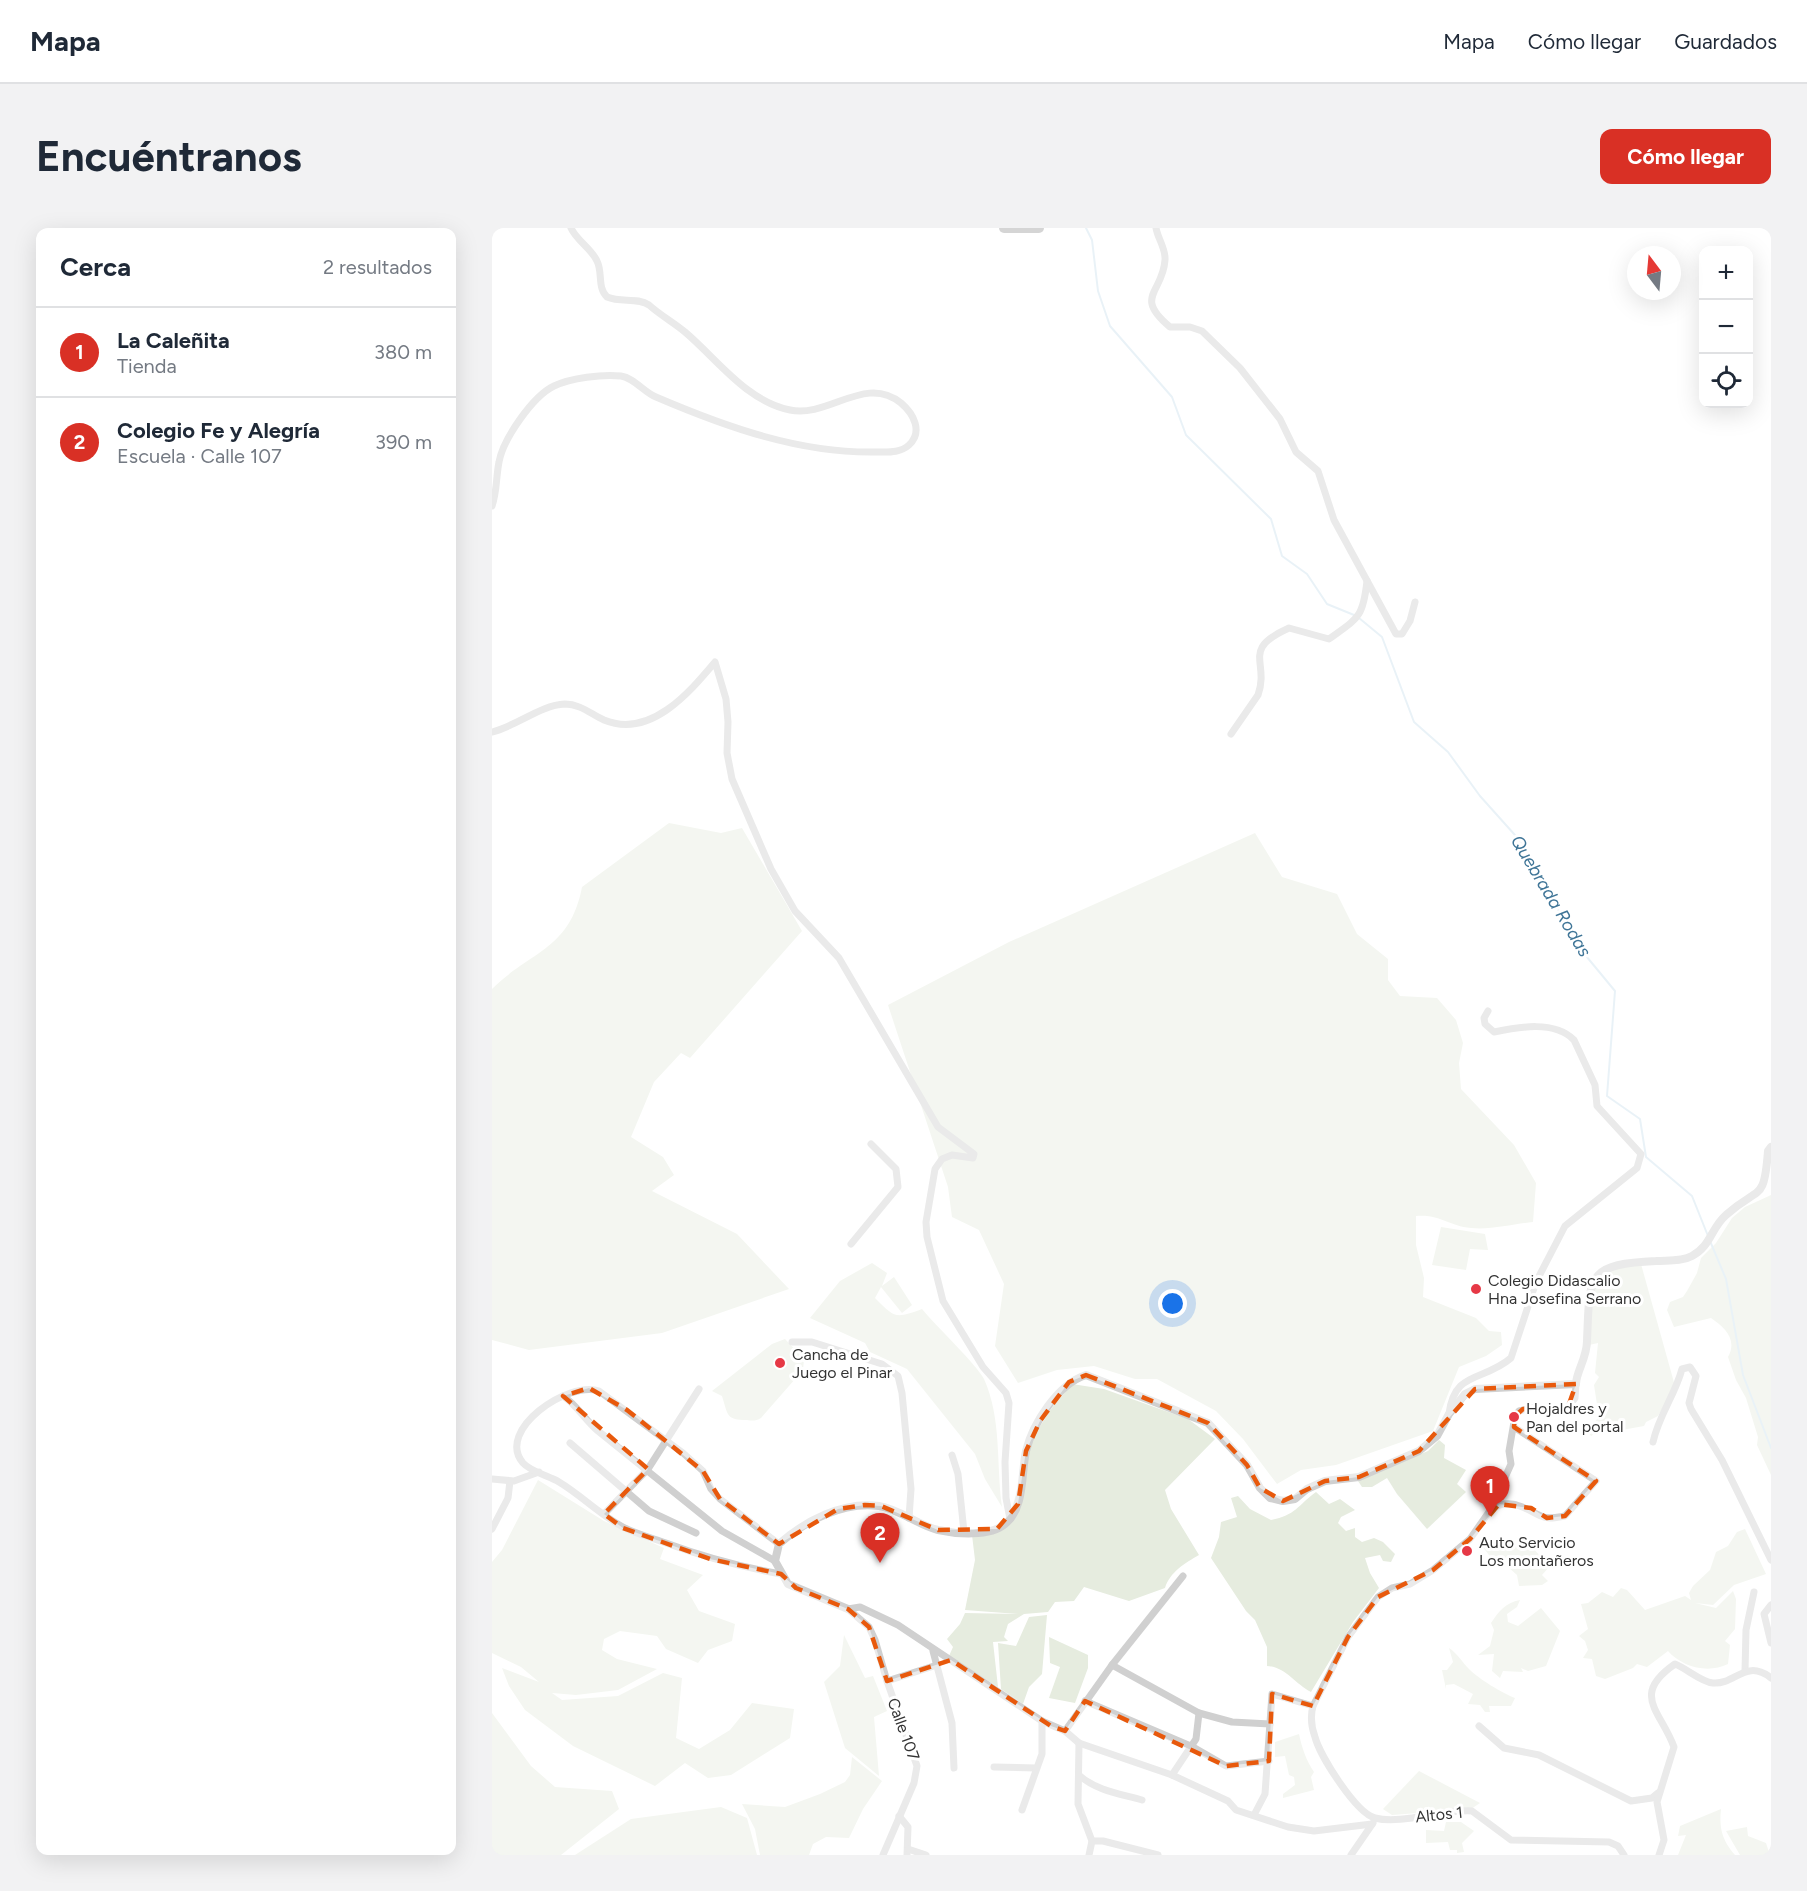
<!DOCTYPE html>
<html lang="es">
<meta charset="utf-8">
<style>
body{margin:0;font-family:Figtree,sans-serif;background:#f2f2f3;color:#1f2937}
.controls{position:absolute;right:18px;top:18px;display:grid;overflow:hidden;border-radius:12px;box-shadow:0 6px 24px #0002}
.controls button{width:54px;height:54px;display:grid;place-items:center;padding:0;border:0;border-bottom:2px solid #e0e1e3;background:#fff;color:#1f2937;font:30px sans-serif}
.compass{position:absolute;left:1135px;top:18px;width:54px;height:54px;border-radius:50%;background:#fff;box-shadow:0 6px 24px #0002;rotate:344deg}
.you{position:absolute;left:681px;top:1076px;width:21px;height:21px;margin:-15px;border:4px solid #fff;border-radius:50%;background:#1a73e8;box-shadow:0 0 0 9px #1a73e833}
.badge{display:grid;place-items:center;width:39px;height:39px;border-radius:50%;background:#d93025;color:#fff;font-size:20px;font-weight:700}
.pin{position:absolute;translate:-50% -50px;filter:drop-shadow(0 2px 3px #0008)}
.pin::after{content:'';position:absolute;top:32px;width:21px;height:18px;background:inherit;clip-path:polygon(0 0,100% 0,50% 100%)}
.list{margin:0;padding:0;list-style:none}
h2{display:flex;justify-content:space-between;align-items:center;height:78px;margin:0;padding:0 24px;font-size:26px}
h2 small{font-size:20px;font-weight:400;color:#747a83}
.list li{display:grid;grid-template-columns:39px 1fr auto;gap:18px;align-items:center;box-sizing:border-box;height:90px;padding:0 24px;border-top:2px solid #e0e1e3}
.list b{display:block;font-size:22px;white-space:nowrap}
.list p{margin:0;font-size:20px;white-space:nowrap;color:#747a83}
.list em{font-size:20px;font-style:normal;color:#747a83}
.icon{flex:none;width:33px;height:33px;fill:none;stroke:currentColor;stroke-width:2;stroke-linecap:round;stroke-linejoin:round}
.map{position:relative;flex:none;width:1279px;height:1627px;overflow:hidden;border-radius:12px}
header{display:flex;align-items:center;gap:36px;box-sizing:border-box;height:84px;padding:0 30px;background:#fff;border-bottom:2px solid #e0e1e3}
header strong{font-size:28px}
nav{display:flex;gap:33px;margin-inline-start:auto;font-size:21px}
.intro{display:flex;align-items:center;justify-content:space-between;box-sizing:border-box;height:144px;padding:0 36px}
h1{margin:0;font-size:42px}
.button{padding:15px 27px;border-radius:12px;background:#d93025;color:#fff;font-size:21px;font-weight:700}
main{display:flex;gap:36px;padding:0 36px}
aside{flex:1;background:#fff;border-radius:12px;box-shadow:0 6px 24px #0002}
.map>svg:first-child{display:block}
.green{fill:#e6ecdf}
.lines{fill:none;stroke-linecap:round;stroke-linejoin:round}
.stream{stroke:#cfe2ee;stroke-width:2}
.minor{stroke:#d0d0d0;stroke-width:7}
.tertiary{stroke:#d0d0d0;stroke-width:8}
.trunk{stroke:#a2a2a2;stroke-width:10}
.marked{fill:none;stroke:#e8590c;stroke-width:4.5;stroke-dasharray:12 8;stroke-linejoin:round}
.poi-dot{fill:#e63946;stroke:#fff;stroke-width:2}
.labels{text-anchor:middle;stroke-width:6;stroke-linejoin:round;paint-order:stroke}
.poi-label{font-size:16px;fill:#333;stroke:#fff;text-anchor:start}
.street-label{font-size:16px;fill:#333;stroke:#fff}
.water-label{font-size:18px;font-style:italic;fill:#3f7597;stroke:#fff}
</style>
<header>
<strong>Mapa</strong>
<nav><a>Mapa</a><a>Cómo llegar</a><a>Guardados</a></nav>
</header>
<div class="intro"><h1>Encuéntranos</h1><a class="button">Cómo llegar</a></div>
<main>
<aside>
<h2>Cerca<small>2 resultados</small></h2>
<ul class="list">
<li><span class="badge">1</span><div><b>La Caleñita</b><p>Tienda</p></div><em>380 m</em></li>
<li><span class="badge">2</span><div><b>Colegio Fe y Alegría</b><p>Escuela · Calle 107</p></div><em>390 m</em></li>
</ul>
</aside>
<div class="map">
<svg width="1279" height="1627" viewBox="0 0 1279 1627">
<rect width="100%" height="100%" fill="#fff"/>
<!-- green -->
<g class="green">
<path d="M177,595L229,605L250,600L310,703L198,830L189,825L162,854L139,909L171,929L182,947L160,963L245,1006L297,1061L170,1105L37,1122L0,1112V761C38,723 78,722 90,659Z"/>
<path d="M763,605L790,649L845,666L865,706L896,731V752L908,768L945,770L964,792L971,815L967,835L969,861L1022,917L1044,955L1041,994C1022,996 999,1002 979,1000C956,998 949,986 924,988V1017L932,1050L931,1069L984,1090L997,1103L1009,1104L1010,1117L994,1128L967,1139L941,1203L844,1237L809,1242L785,1256L751,1211L724,1183L665,1151H643L602,1138L565,1142L526,1155L503,1118L512,1056L487,1002L460,989L456,959L396,777L517,714Z"/>
<path d="M1279,967V1247L1265,1217L1266,1209L1254,1170L1244,1152L1236,1129C1246,1111 1232,1099 1219,1090L1182,1099L1175,1082L1178,1074L1191,1069L1195,1063L1205,1045L1209,1030L1224,1015L1240,990L1253,979Z"/>
<polygon points="949,999 993,1006 996,1022 978,1021 974,1042 940,1037"/>
<path d="M380,1035L395,1045L390,1058L402,1049L420,1077L410,1085L389,1059L383,1070C403,1090 403,1091 430,1081C442,1096 486,1138 492,1151C510,1191 504,1236 510,1279L493,1251L483,1226L415,1141L378,1124L373,1115L318,1090L348,1053Z"/>
<polygon points="1149,1036 1183,1158 1166,1188 1154,1194 1152,1198 1130,1202 1118,1197 1099,1208 1095,1203 1107,1189 1102,1157 1107,1149 1103,1145 1106,1115 1097,1117 1101,1061 1113,1043"/>
<path d="M293,1111L312,1131L311,1142L269,1190C264,1193 261,1193 255,1192C234,1192 236,1187 230,1168L220,1163L280,1116Z"/>
<path d="M580,1156L612,1161L696,1191L723,1211L673,1262L679,1281L707,1327C693,1335 678,1344 673,1360L637,1373L592,1359L582,1373L563,1374L556,1384L532,1386L516,1396L512,1409L516,1413L501,1414L506,1459L457,1428L461,1419L455,1411L468,1396L473,1385L526,1386L473,1382L483,1332L480,1307L515,1297L540,1211L559,1181Z"/>
<polygon points="947,1212 953,1217 952,1230 974,1242 965,1256 974,1264 935,1301 905,1266 895,1250 880,1259 870,1259 866,1253 936,1223"/>
<polygon points="46,1252 112,1293 172,1320 168,1331 211,1347 195,1362 207,1383 243,1396 240,1413 216,1422 206,1435 174,1421 165,1408 128,1403 112,1411 110,1422 125,1431 165,1441 126,1462 84,1467 60,1465 70,1472 126,1468 171,1445 190,1450 184,1510 207,1521 238,1502 260,1475 302,1481 298,1510 239,1547 216,1550 193,1535 163,1558 81,1518 33,1482 17,1458 10,1440 47,1454 29,1439 0,1425 0,1334 10,1322"/>
<path d="M824,1264L837,1276L848,1271L863,1282L849,1289L846,1295L854,1303L863,1300V1309L870,1314L882,1310L891,1314L903,1326L899,1334L891,1333L888,1327L873,1330L878,1345L887,1360L861,1394L819,1464C803,1456 794,1439 775,1438V1419L763,1392L754,1383L719,1330L727,1309L729,1294L745,1289L739,1270L746,1268L758,1281L779,1292C804,1287 805,1278 824,1264Z"/>
<path d="M1253,1301L1274,1346L1242,1357L1221,1377L1203,1375L1224,1380L1241,1363L1244,1371L1243,1401L1233,1413L1238,1417L1236,1436C1216,1446 1190,1439 1176,1423L1155,1439L1145,1436L1141,1440L1113,1451L1104,1448L1100,1431L1091,1430L1096,1422L1093,1413L1087,1408L1096,1401L1089,1376L1096,1375L1110,1364L1121,1369L1129,1360L1135,1362L1153,1382L1193,1368L1199,1372L1197,1365L1201,1358L1218,1342L1224,1324L1236,1318L1245,1304Z"/>
<path d="M1033,1312L1058,1338L1050,1347L1056,1353L1050,1357L1027,1358L1025,1347L1007,1331H1000L987,1314C1006,1315 1015,1323 1033,1312Z"/>
<path d="M1028,1372L1025,1379L1015,1386L1016,1394L1026,1398L1049,1380L1068,1403L1054,1438L1036,1443L1029,1440L1031,1444L1011,1443L1008,1450L1000,1443L1002,1426L986,1427L998,1418L1002,1402L999,1395C1007,1383 1013,1375 1028,1372Z"/>
<polygon points="555,1387 550,1446 537,1459 531,1476 509,1461 506,1415 524,1418 537,1389"/>
<polygon points="352,1407 373,1450 381,1448 395,1483 382,1489 387,1548 353,1520 332,1454 348,1438"/>
<polygon points="557,1409 596,1427 596,1440 583,1475 557,1470 568,1439 558,1435"/>
<path d="M957,1420C965,1425 970,1434 977,1441C987,1451 1010,1465 1023,1470L1019,1478H997L998,1484H993L988,1477L976,1476L981,1466L962,1456L954,1457V1461L950,1442H955L961,1434Z"/>
<polygon points="0,1485 39,1538 63,1559 120,1563 127,1581 69,1627 0,1627"/>
<path d="M807,1506C810,1520 814,1532 822,1544L819,1549L822,1562L791,1570V1566L803,1557L802,1549L797,1547L793,1528L783,1529V1514Z"/>
<polygon points="360,1529 390,1553 371,1581 357,1610 334,1609 321,1616 317,1627 268,1627 263,1601 250,1576 293,1579 328,1566 353,1554 358,1547"/>
<polygon points="927,1543 988,1575 979,1581 900,1587 891,1581"/>
<polygon points="229,1579 255,1590 265,1627 83,1627 139,1591"/>
<path d="M1229,1581C1227,1600 1230,1612 1243,1627H1186L1194,1607L1186,1608L1188,1598Z"/>
<polygon points="954,1594 969,1594 982,1603 970,1615 972,1624 965,1625 965,1622 958,1622 956,1614 934,1615 934,1602 952,1603"/>
<polygon points="1255,1599 1256,1608 1274,1615 1278,1627 1248,1627 1234,1603"/>
</g>
<g class="lines">
<!-- stream -->
<g class="stream">
<polyline points="594,0 600,12 606,63 618,98 680,169 694,207 779,291 790,328 815,346 835,376 862,387"/>
<polyline points="867,390 890,409 922,494 956,524 988,568 1031,616 1085,717 1123,763 1115,868 1148,891 1154,929 1200,968 1216,1008"/>
<polyline points="1218,1013 1234,1051 1251,1147 1279,1220"/>
</g>
<!-- minor -->
<g class="minor">
<path d="M664,0C666,11 674,21 673,32C671,65 641,68 678,99H698L710,103L748,140L788,191L804,224L826,243L842,292L904,406H910L918,393L923,374"/>
<path d="M0,278C5,264 4,249 7,234C11,211 41,168 62,158C79,150 110,146 129,148C142,150 152,164 164,169C234,199 309,226 386,224C397,224 408,225 417,217C431,204 422,186 409,175C373,146 337,190 298,182C254,173 225,131 193,104C181,94 168,87 157,77C145,69 129,75 115,69C105,59 111,45 105,33C99,20 85,13 79,0"/>
<path d="M0,504C25,498 48,477 73,476C88,476 99,486 112,492C158,511 197,465 223,434L234,471L236,494L235,525L240,551L279,641L303,683L347,730L446,899L482,926L481,930L460,927L450,931L443,941L434,994L435,1009L451,1073L491,1139L514,1165L517,1175L513,1234L514,1270L518,1291"/>
<path d="M739,506L766,467C778,433 748,422 797,400L837,411C866,390 871,390 875,353"/>
<polyline points="359,1016 406,959 404,941 379,916"/>
<polyline points="300,1114 320,1114 390,1136 406,1148 410,1165 419,1261 417,1290"/>
<path d="M1084,1156L1083,1170L1076,1179L1053,1183L1043,1179L1027,1183L1023,1188L1017,1223L1019,1236L999,1281L978,1311L941,1342L918,1356L900,1360L886,1369L856,1409L821,1478C818,1489 819,1498 823,1509C828,1528 864,1585 883,1590C909,1597 951,1581 980,1583L1019,1612L1117,1614L1126,1618L1132,1627"/>
<path d="M71,1168C85,1177 93,1192 106,1203L230,1303L283,1333"/>
<path d="M957,1186C962,1142 991,1154 1019,1130L1044,1054L1073,998L1145,940L1149,926L1105,878L1103,857L1082,812C1063,792 1026,799 1002,804L993,796L992,790L996,783"/>
<path d="M1161,1214C1167,1187 1183,1167 1190,1141L1198,1139L1204,1148L1197,1175L1199,1181L1230,1232L1279,1332"/>
<polyline points="78,1215 157,1283 204,1305"/>
<polyline points="460,1227 466,1246 472,1304"/>
<polyline points="0,1251 22,1253 47,1244"/>
<path d="M999,1281C1018,1269 1032,1280 1049,1288C1056,1292 1066,1289 1073,1288L1104,1253L1022,1199"/>
<polyline points="112,1286 156,1241 207,1161"/>
<polyline points="0,1301 16,1270 18,1253"/>
<path d="M287,1316L228,1271L219,1261L211,1243L191,1225L107,1163C77,1152 3,1202 31,1235C39,1244 57,1248 67,1254C89,1267 108,1287 131,1299C144,1306 160,1310 174,1315C212,1329 249,1339 289,1346"/>
<polyline points="1279,1377 1272,1386 1279,1415"/>
<polyline points="356,1381 368,1379 406,1397 550,1493 573,1503 587,1515 680,1547 736,1573 744,1582 796,1599 822,1603 880,1596"/>
<polyline points="356,1381 377,1399 383,1412 395,1453 425,1538 422,1555 391,1627"/>
<polyline points="441,1423 460,1495 462,1540"/>
<polyline points="620,1437 707,1485 740,1494 778,1496"/>
<polyline points="1253,1443 1254,1402 1262,1364"/>
<polyline points="395,1453 445,1437"/>
<polyline points="593,1473 701,1519 734,1538 777,1533"/>
<polyline points="987,1498 1012,1520 1047,1527 1139,1573 1160,1570 1166,1565"/>
<polyline points="573,1503 620,1437 691,1348"/>
<polyline points="587,1515 586,1576 600,1613 597,1627"/>
<polyline points="502,1539 544,1540"/>
<polyline points="680,1547 704,1511 707,1485"/>
<path d="M588,1548C605,1563 629,1566 650,1572"/>
<polyline points="530,1582 550,1526 550,1493"/>
<polyline points="762,1587 773,1566 780,1466 821,1478"/>
<polyline points="407,1588 416,1599 415,1627"/>
<polyline points="600,1613 611,1613 666,1627"/>
<polyline points="416,1621 434,1627"/>
<polyline points="859,1627 881,1595"/>
<path d="M1167,1627L1172,1612L1165,1574L1182,1519C1169,1483 1138,1467 1183,1436C1194,1440 1209,1454 1221,1455C1243,1457 1254,1430 1279,1450"/>
</g>
<!-- tertiary -->
<path class="tertiary" d="M356,1381L296,1356L283,1333L287,1316C313,1293 351,1273 387,1278C407,1281 426,1297 446,1302C464,1306 498,1309 513,1296C533,1280 529,1246 534,1223C541,1195 566,1156 594,1147L716,1195L755,1237L768,1260L778,1270L791,1273L803,1271L815,1261L833,1253L867,1249L927,1223L945,1208L957,1186L973,1166L983,1161L1084,1156C1084,1144 1095,1130 1095,1113C1098,1050 1092,1036 1164,1033C1175,1032 1189,1034 1200,1028C1219,1018 1219,1000 1234,987C1267,957 1272,976 1276,923L1279,919"/>
<!-- trunk -->
<polyline class="trunk" points="512,0 547,0"/>
</g>
<!-- marked area -->
<path d="M0 0H1279V1627H0ZM594,1147L716,1195L755,1237L768,1260L791,1273L833,1253L867,1249L927,1223L983,1161L1084,1156L1076,1179L1031,1181L1023,1188L1022,1199L1104,1253L1073,1288L1055,1290L1039,1280L1007,1276L978,1311L941,1342L886,1369L856,1409L821,1478L780,1466L777,1533L734,1538L593,1473L573,1503L559,1498L459,1432L395,1453L377,1399L356,1381L304,1360L289,1346L218,1331L131,1300L112,1286L156,1241L71,1168L97,1160L135,1182L211,1243L228,1271L287,1316L346,1281L373,1277L389,1278L446,1302L505,1301L526,1276L534,1223L548,1193L577,1154Z" fill="#fff" fill-opacity=".55" fill-rule="evenodd"/>
<path class="marked" d="M594,1147L716,1195L755,1237L768,1260L791,1273L833,1253L867,1249L927,1223L983,1161L1084,1156L1076,1179L1031,1181L1023,1188L1022,1199L1104,1253L1073,1288L1055,1290L1039,1280L1007,1276L978,1311L941,1342L886,1369L856,1409L821,1478L780,1466L777,1533L734,1538L593,1473L573,1503L559,1498L459,1432L395,1453L377,1399L356,1381L304,1360L289,1346L218,1331L131,1300L112,1286L156,1241L71,1168L97,1160L135,1182L211,1243L228,1271L287,1316L346,1281L373,1277L389,1278L446,1302L505,1301L526,1276L534,1223L548,1193L577,1154Z"/>
<!-- markers -->
<g class="poi-dot">
<circle cx="984" cy="1061" r="6"/>
<circle cx="288" cy="1135" r="6"/>
<circle cx="1022" cy="1189" r="6"/>
<circle cx="975" cy="1323" r="6"/>
</g>
<g class="labels">
<!-- poi labels -->
<g class="poi-label">
<text x="996" y="1058">Colegio Didascalio<tspan x="996" dy="18">Hna Josefina Serrano</tspan></text>
<text x="300" y="1132">Cancha de<tspan x="300" dy="18">Juego el Pinar</tspan></text>
<text x="1034" y="1186">Hojaldres y<tspan x="1034" dy="18">Pan del portal</tspan></text>
<text x="987" y="1320">Auto Servicio<tspan x="987" dy="18">Los montañeros</tspan></text>
</g>
<!-- street labels -->
<g class="street-label">
<text transform="translate(412 1501) rotate(70)" y="6">Calle 107</text>
<text transform="translate(947 1586) rotate(-6)" y="6">Altos 1</text>
</g>
<!-- water labels -->
<g class="water-label">
<text transform="translate(1059 668) rotate(59)" y="6">Quebrada Rodas</text>
</g>
</g>
</svg>
<div class="controls">
<button>+</button>
<button>−</button>
<button><svg class="icon" aria-label="locate" viewBox="0 0 24 24"><circle cx="12" cy="12" r="6"/><path d="M12 2v4M12 18v4M2 12h4M18 12h4"/></svg></button>
</div>
<svg class="compass" viewBox="-18 -18 36 36"><path d="M0-13l5 13h-10z" fill="#e53935"/><path d="M0 13l5-13h-10z" fill="#747a83"/></svg>
<div class="you"></div>
<div class="pin badge" style="left:998px;top:1288px">1</div>
<div class="pin badge" style="left:388px;top:1335px">2</div>
</div>
</main>
